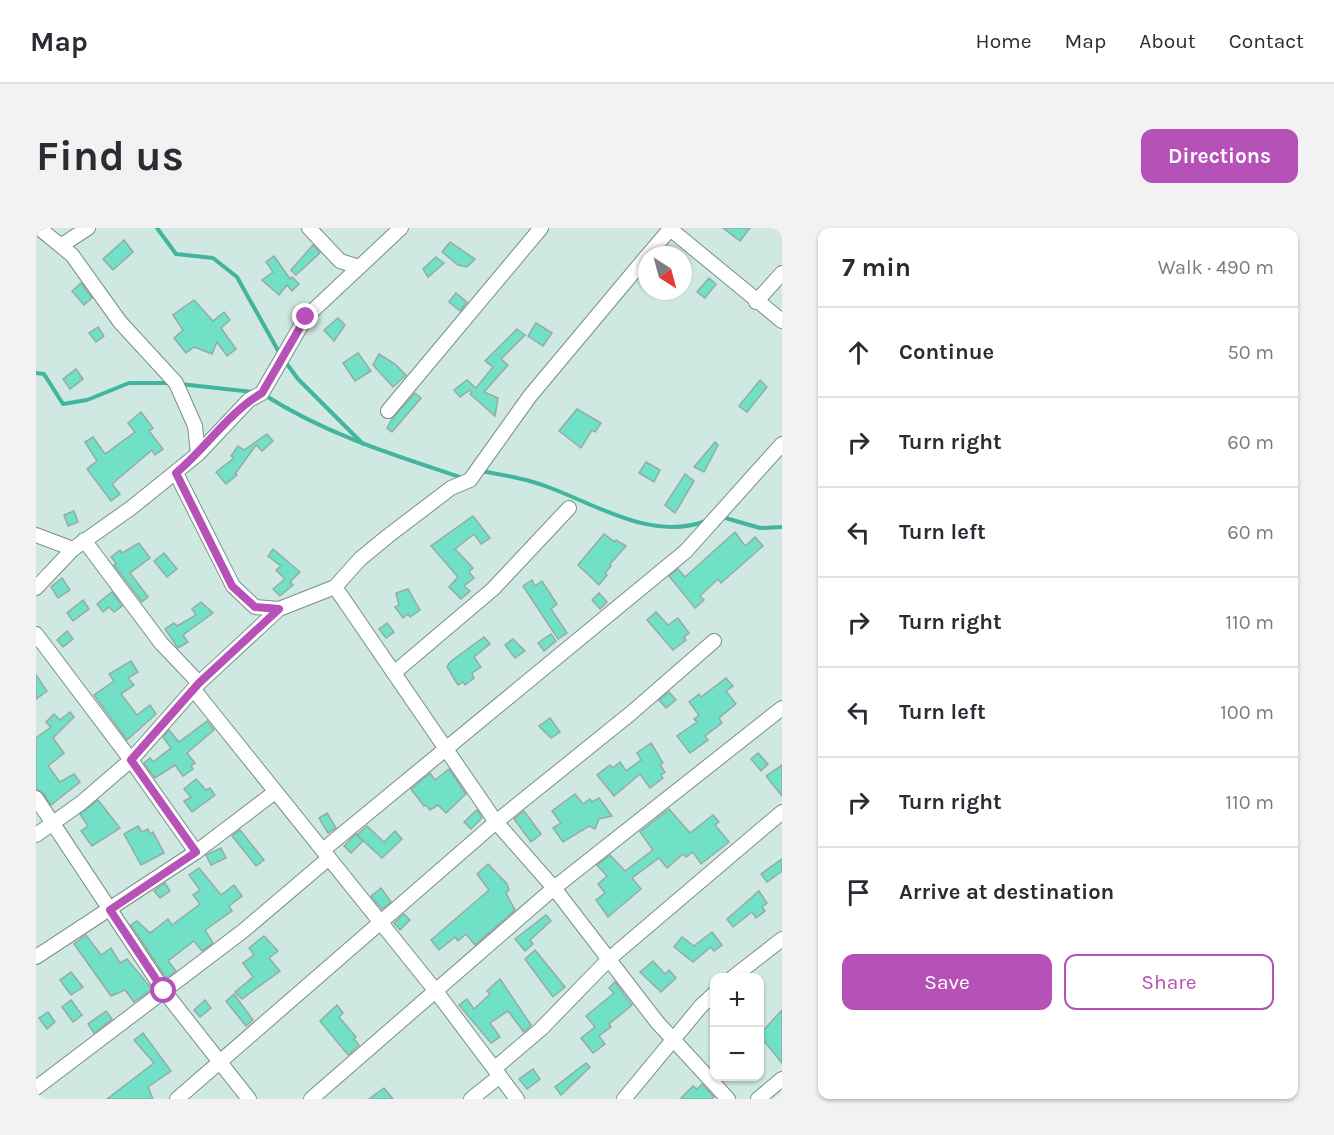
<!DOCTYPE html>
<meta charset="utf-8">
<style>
body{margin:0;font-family:Karla,sans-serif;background:#f2f2f3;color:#2b2b33}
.controls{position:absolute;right:18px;bottom:18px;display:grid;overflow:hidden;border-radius:12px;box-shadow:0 2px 4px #0004}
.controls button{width:54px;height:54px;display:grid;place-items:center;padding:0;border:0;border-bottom:2px solid #e1e1e2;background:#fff;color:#2b2b33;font:30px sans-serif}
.compass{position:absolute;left:602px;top:18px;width:54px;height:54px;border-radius:50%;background:#fff;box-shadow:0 2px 4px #0004;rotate:144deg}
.stop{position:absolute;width:18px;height:18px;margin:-14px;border:4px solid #b651b7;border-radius:50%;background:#fff}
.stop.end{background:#b651b7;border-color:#fff;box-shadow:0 2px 6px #0008}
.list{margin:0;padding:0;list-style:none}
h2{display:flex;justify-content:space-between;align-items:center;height:78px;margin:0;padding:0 24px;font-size:26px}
h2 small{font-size:20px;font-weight:400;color:#7c7c81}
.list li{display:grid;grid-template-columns:39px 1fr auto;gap:18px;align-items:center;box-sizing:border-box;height:90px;padding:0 24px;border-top:2px solid #e1e1e2}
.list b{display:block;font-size:22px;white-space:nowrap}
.list em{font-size:20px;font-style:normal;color:#7c7c81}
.actions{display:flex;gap:12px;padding:18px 24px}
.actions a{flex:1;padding:14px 0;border:2px solid #b651b7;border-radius:12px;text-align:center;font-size:21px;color:#b651b7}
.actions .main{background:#b651b7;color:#fff}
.icon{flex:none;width:33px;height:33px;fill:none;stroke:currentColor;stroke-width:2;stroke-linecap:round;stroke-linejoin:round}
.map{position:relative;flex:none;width:746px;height:871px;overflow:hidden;border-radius:12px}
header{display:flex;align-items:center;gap:36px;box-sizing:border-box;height:84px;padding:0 30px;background:#fff;border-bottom:2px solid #e1e1e2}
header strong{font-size:28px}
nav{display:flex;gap:33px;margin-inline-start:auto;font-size:21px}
.intro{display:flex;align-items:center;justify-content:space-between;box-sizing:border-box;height:144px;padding:0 36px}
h1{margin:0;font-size:42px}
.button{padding:15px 27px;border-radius:12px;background:#b651b7;color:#fff;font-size:21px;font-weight:700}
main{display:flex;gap:36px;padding:0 36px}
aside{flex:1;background:#fff;border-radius:12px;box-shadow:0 2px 4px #0004}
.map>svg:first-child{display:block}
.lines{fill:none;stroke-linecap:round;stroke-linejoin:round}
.stream{stroke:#41b59e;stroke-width:4}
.building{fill:#70e0c7;stroke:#94aca5;stroke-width:1.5}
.minor-casing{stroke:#788f89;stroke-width:16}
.minor{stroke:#fff;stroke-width:14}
.route{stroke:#b651b7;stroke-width:8}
</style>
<header>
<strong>Map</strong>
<nav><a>Home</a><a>Map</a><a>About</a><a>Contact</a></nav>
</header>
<div class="intro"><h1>Find us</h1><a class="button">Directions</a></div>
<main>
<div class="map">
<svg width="746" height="871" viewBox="0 0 746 871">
<rect width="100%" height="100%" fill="#cfe8e1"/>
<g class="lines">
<!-- stream -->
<g class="stream">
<polyline points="121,0 140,26 177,30 201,49 244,126"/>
<polyline points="248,132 262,151 327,216"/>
<polyline points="0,145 8,146 27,176 51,172 93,155 133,155"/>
<polyline points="144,156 217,164"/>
<path d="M227,166C289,206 357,227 427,250"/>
<path d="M445,243C468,247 491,251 512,259C563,278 616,313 670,293"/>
<polyline points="686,289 724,300 746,299"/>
</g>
</g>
<!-- building -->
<g class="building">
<polygon points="687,0 714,0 704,13"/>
<polygon points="88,12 97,24 77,42 67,31"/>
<polygon points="414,14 439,31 431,39 422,37 406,24"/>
<polygon points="277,17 284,25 260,47 255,42"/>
<polygon points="238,28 254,51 256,49 263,56 256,63 251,57 243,67 226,52 237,44 230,34"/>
<polygon points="400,29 408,35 392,49 387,41"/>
<polygon points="673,50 680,56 669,70 661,64"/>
<polygon points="45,55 56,70 48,77 36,63"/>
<polygon points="420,65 431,74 424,83 413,74"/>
<polygon points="158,72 177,93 188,84 194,92 185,100 200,121 191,128 181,114 176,126 158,119 150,125 138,110 147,102 137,87"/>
<polygon points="302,90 309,97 298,113 288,102"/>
<polygon points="500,95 516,105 507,118 492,108"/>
<polygon points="62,99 68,108 60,114 53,105"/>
<polygon points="481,101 489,107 465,131 472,137 448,164 462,170 459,188 434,166 436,164 434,162 424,169 418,162 431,152 440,160 457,139 449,133"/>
<polygon points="322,125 335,143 319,153 307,135"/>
<polygon points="343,126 359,136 370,147 357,159 337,137"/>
<polygon points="40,141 47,151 34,161 27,151"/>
<polygon points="724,152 731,159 711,184 703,178"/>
<polygon points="379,165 385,170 356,204 351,200 356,191"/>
<polygon points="541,181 565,195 559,204 556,202 545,220 523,203"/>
<polygon points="105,184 117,200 113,203 127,221 119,227 116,222 76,256 84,266 75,273 51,241 61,233 49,214 57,209 69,226 99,204 92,195"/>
<polygon points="231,206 237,213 226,223 220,217 199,246 201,247 190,256 180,244 198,230 195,228 202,218 208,222"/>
<polygon points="679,214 682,217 668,244 658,239"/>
<polygon points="610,234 624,242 618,254 603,245"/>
<polygon points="649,246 658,253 639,285 629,277"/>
<polygon points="38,283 42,294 32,298 28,287"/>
<polygon points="437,288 454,310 445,316 438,306 419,321 437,340 433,344 438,350 428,358 434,363 425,371 413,359 422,349 395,318"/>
<polygon points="699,304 709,318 719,309 727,318 685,355 682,351 664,368 668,372 659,380 633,348 642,341 649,349"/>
<polygon points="568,306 579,314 580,312 590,318 574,336 575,338 569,345 571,347 563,357 542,337"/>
<polygon points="103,315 114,330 94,345 112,369 106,374 78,337 80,335 75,329 84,322 86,325"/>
<polygon points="237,321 264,344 254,354 257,357 244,368 237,361 249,351 240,342 245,338 232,328"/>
<polygon points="128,325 141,341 131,349 118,333"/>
<polygon points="26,350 34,362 22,370 15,359"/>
<polygon points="496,352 499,358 506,353 521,376 515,381 531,405 522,411 487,358"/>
<polygon points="372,361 384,382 374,389 372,386 367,390 359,379 363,377 360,365"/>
<polygon points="76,364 86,378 78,384 73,379 67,384 61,376"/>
<polygon points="563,365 571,374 564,381 556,372"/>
<polygon points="47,372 53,381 37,393 31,385"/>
<polygon points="165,374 177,385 147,407 152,414 142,420 129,401 138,395 141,398 160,387 156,381"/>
<polygon points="620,384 632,397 642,390 653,405 648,409 650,412 637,422 611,392"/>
<polygon points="351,395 358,404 350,410 343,401"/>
<polygon points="31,403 37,411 27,419 21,412"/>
<polygon points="515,406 520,413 508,423 502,415"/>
<polygon points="448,409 454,416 438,429 445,439 436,445 438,450 429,457 427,454 422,457 411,439 414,434"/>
<polygon points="477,411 489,423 479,430 469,417"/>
<polygon points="95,433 102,444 92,450 98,457 85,466 101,487 114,477 120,486 91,512 58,467 78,453 73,446"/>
<polygon points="0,447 11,463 0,471"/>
<polygon points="690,450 697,458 690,463 700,476 683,490 686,495 669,508 672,512 654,525 641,508 661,494 658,491 663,487 653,474 663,466 665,469"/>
<polygon points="633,464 640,472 630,480 623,472"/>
<polygon points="34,484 38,489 17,510 28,525 12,538 24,554 38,546 44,554 15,577 7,565 0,561 0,510 15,499 10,494 18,486 24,492"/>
<polygon points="514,490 524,504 515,510 503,498"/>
<polygon points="171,493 178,502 151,525 159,535 155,538 157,541 147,548 139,537 119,550 108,535 114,530 117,534 135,520 127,509 133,502 143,514"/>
<polygon points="615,515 627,535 624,537 629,544 625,547 627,550 614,560 604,546 578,568 561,547 574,537 577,540 584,534 590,543 605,532 601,525"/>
<polygon points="722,525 732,536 725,543 715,531"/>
<polygon points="746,537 746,568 730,548"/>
<polygon points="413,541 430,566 410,585 402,577 394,582 390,577 388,578 375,561 394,545 399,552"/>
<polygon points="160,551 170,562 174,560 179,567 156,584 148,573 155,569 148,561"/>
<polygon points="539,566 547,576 554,571 556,574 563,570 576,588 563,591 559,601 553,598 527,614 517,600 525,595 516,583"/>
<polygon points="62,572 84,600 56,618 45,603 52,598 44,586"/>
<polygon points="633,581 654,605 677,587 683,594 679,597 693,614 665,636 657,624 650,629 647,626 631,640 623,630 596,650 605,661 572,689 560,672 569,665 562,656 571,648 561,637 574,627 589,643 617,622 604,604"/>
<polygon points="441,582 446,590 435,601 428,594"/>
<polygon points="488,583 505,606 495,614 478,591"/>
<polygon points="291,585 300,600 292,605 283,590"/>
<polygon points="102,598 106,604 112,601 114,606 117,604 128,625 105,637 88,606"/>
<polygon points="331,598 348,614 359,603 366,611 346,630 321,607"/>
<polygon points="204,602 228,632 220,638 196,608"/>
<polygon points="320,606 327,613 315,625 308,618"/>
<polygon points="185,620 190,630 175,637 170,627"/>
<polygon points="746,631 746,643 731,654 725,646"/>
<polygon points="452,636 471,656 473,662 470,665 479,682 439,717 430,706 422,713 419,709 403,722 395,712 453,662 441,646"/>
<polygon points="163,640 185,667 198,657 206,668 193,678 196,683 169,702 177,715 166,723 158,713 132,733 140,743 130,750 95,697 101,693 114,705 132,691 136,697 164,676 157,667 164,662 153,647"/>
<polygon points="129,655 134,663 124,670 118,663"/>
<polygon points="345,660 355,674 346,681 335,668"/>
<polygon points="723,663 731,675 726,679 729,683 720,690 716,684 697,699 691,691"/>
<polygon points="368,686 374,692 364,702 358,695"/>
<polygon points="510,687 515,693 494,712 497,716 489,723 479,711"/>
<polygon points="676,704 686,717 678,723 675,719 657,734 638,719 646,709 658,718"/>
<polygon points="50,707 65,727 75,720 84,735 91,731 116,761 98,774 89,762 75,768 38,716"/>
<polygon points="228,708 242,723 233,730 244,743 206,771 199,764 217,749 207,735 218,727 213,720"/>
<polygon points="499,722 529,759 517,769 489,731"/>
<polygon points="617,733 629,746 633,742 640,750 625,764 604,744"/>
<polygon points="35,744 47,759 35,767 24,752"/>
<polygon points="464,751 495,797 488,804 472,783 454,795 464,809 455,815 423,777 431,771 438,781 454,766 451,763"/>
<polygon points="579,754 596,777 573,796 575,799 563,808 569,816 557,825 545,810 559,799 550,788 578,765 573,760"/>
<polygon points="198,766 217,792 210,798 190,773"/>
<polygon points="35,772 46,787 37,794 26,779"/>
<polygon points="169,772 175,780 164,789 158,782"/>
<polygon points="301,777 307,785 303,789 320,809 318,811 323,817 312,827 284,793"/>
<polygon points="746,782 746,835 723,807"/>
<polygon points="70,783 76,791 58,805 52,796"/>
<polygon points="12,784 19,794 11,801 3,790"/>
<polygon points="107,805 135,843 112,859 117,871 71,871 118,835 98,812"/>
<polygon points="550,835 554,839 525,867 519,859"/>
<polygon points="497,841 504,851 491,861 483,851"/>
<polygon points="666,856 678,869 675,871 644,871 657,858 661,861"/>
<polygon points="348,860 357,871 333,871"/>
</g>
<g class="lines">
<!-- minor casing -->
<g class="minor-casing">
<g id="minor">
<polyline points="3,0 36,27 84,94 140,155 159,198 162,226"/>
<polyline points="273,0 304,33 323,39"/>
<polyline points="633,0 746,93"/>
<polyline points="26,17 52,0"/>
<polyline points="612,27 635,0"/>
<polyline points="720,74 746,45"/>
<polyline points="352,183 505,0"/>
<polyline points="140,245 197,358 219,379 243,381"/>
<polyline points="0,307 37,321"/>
<polyline points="48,312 125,415 163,455"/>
<polyline points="299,359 460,594 518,660 621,794 692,871"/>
<polyline points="0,360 37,321 95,280 162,226 213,172 226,165 270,89 365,0"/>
<polyline points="0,406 95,532 160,624"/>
<polyline points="359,444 457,361 533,280"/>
<polyline points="158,462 399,762 481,871"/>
<polyline points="0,570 128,763 213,871"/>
<polyline points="0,607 45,575 95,532 163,455 243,381 299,359 324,331 352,308 415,260 434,252 494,168 611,28"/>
<polyline points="287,622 650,323 746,216"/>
<polyline points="0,729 160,624 239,564"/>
<polyline points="696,750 746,711"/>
<polyline points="459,840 505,801 573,731 746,584"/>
<polyline points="0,860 207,703 293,630"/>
<polyline points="141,871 460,594 594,486 678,413"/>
<polyline points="275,871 518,660 746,480"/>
<polyline points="435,871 464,848"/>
<polyline points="588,871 665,778 678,766"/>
<polyline points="722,871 746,851"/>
</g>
</g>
<!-- minor -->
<use href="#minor" class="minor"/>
</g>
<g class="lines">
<!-- route -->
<path class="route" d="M128,763L74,682L160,624L95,532L163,455L243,381L219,379L196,358L140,245C169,221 194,183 226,165L270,89"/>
</g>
</svg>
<div class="controls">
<button>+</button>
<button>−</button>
</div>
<svg class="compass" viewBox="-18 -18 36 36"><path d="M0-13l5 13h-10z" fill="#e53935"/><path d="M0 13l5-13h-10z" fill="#7c7c81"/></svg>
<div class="stop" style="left:128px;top:763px"></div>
<div class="stop end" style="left:270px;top:89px"></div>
</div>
<aside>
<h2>7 min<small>Walk · 490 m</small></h2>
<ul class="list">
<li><svg class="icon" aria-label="ahead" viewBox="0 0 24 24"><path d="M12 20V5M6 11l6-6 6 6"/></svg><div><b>Continue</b></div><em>50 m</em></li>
<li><svg class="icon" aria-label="right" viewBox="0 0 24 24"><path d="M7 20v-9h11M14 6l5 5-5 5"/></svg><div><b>Turn right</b></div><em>60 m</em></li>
<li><svg class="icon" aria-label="left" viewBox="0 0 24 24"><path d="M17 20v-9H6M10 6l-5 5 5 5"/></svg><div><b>Turn left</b></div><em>60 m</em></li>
<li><svg class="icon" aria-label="right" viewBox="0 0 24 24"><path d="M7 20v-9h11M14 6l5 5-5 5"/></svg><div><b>Turn right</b></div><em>110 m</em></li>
<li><svg class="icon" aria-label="left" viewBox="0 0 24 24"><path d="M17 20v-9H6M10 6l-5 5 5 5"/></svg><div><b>Turn left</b></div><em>100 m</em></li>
<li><svg class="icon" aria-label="right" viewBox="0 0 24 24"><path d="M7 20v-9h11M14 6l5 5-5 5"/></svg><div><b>Turn right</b></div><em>110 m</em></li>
<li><svg class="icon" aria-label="arrive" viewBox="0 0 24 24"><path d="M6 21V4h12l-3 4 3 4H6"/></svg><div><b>Arrive at destination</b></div></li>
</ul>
<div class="actions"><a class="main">Save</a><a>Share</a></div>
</aside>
</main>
